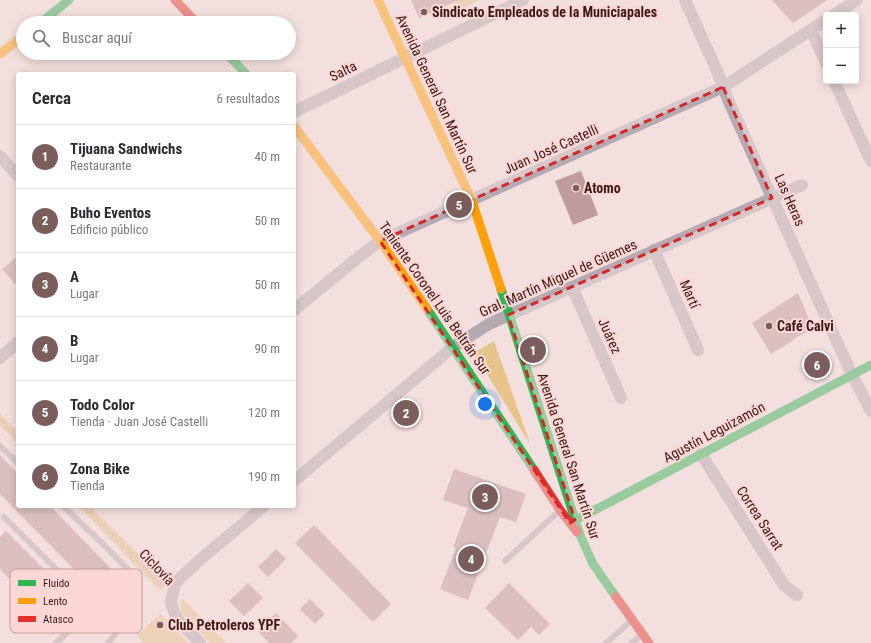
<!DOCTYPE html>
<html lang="es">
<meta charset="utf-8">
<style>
body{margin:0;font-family:"Roboto Condensed",sans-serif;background:#f7f7f7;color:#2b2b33}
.controls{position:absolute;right:12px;top:12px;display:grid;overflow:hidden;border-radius:4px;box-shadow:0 2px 10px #0003}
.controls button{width:36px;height:36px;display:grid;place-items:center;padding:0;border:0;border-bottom:1px solid #e1e1e2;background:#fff;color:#2b2b33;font:20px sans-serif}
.you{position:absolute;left:485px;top:404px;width:14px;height:14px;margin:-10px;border:3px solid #fff;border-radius:50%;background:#1a73e8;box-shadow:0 0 0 6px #1a73e833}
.badge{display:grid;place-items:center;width:26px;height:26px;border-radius:50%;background:#7b5e5c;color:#fff;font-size:13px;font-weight:700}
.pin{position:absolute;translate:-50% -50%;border:2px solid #fff;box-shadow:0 1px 4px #0006}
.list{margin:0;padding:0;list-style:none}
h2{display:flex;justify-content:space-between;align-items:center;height:52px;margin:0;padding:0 16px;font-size:17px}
h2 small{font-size:13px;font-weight:400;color:#7c7c81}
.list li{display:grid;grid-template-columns:26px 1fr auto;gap:12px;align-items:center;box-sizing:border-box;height:64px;padding:0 16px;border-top:1px solid #e1e1e2}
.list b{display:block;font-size:15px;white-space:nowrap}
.list p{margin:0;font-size:13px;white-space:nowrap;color:#7c7c81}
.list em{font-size:13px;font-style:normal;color:#7c7c81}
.icon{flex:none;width:22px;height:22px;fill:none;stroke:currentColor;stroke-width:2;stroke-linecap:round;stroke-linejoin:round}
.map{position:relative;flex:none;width:871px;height:643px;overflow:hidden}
.search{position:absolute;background:#fff;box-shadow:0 2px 10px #0003;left:16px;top:16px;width:280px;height:44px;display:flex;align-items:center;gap:10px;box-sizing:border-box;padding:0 14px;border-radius:22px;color:#7c7c81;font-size:15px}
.panel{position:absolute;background:#fff;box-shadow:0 2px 10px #0003;left:16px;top:72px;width:280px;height:436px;border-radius:4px}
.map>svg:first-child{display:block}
.green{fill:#e6c48a}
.building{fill:#be9c9b}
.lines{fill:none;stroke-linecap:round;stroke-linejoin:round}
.path{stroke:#b8acb0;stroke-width:2;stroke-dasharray:2 2;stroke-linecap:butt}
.lane{stroke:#b5aab2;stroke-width:6}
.street{stroke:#b5aab2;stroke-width:12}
.fast{stroke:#30b455;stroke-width:9}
.slow{stroke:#ff9f0a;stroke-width:9}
.jam{stroke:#e5322d;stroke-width:9}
.marked{fill:none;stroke:#d62828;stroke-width:3;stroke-dasharray:8 5;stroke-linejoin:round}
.poi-dot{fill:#7b5e5c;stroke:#fdd7d3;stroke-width:1.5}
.labels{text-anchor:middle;stroke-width:4;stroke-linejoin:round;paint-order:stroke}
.poi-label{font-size:14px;font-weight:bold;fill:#3b1917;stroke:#fdd7d3;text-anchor:start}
.street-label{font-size:14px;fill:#3b1917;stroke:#fdd7d3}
.key{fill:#fdd7d3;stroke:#c39e9b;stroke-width:1}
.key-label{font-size:11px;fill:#3b1917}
</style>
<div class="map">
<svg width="871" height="643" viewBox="0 0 871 643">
<rect width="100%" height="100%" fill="#f3dfdd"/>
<!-- green -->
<g class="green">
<polygon points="454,0 479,0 461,9"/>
<polygon points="494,341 530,444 474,353"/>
<polygon points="0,414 18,432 18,444 0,426"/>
<polygon points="78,506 90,506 167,583 159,590"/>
<polygon points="182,598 226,643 210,643 182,613 180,604"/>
<polygon points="161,614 188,643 143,643 137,635"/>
</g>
<!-- building -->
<g class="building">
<polygon points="411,0 459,0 419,18"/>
<polygon points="772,0 827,0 793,23"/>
<polygon points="581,171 598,215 573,225 555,181"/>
<polygon points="18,256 18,287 2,269"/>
<polygon points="798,293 813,329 793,339 794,340 771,354 752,323"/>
<polygon points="0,455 18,474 18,506 50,506 132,590 113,609 0,494"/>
<polygon points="454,469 526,494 516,522 500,517 468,600 440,589 456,548 453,547 468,508 443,500"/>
<polygon points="314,525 391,604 373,622 295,543"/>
<polygon points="6,531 52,577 29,599 0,569 0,537"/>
<polygon points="276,549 286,559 268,577 258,567"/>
<polygon points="248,583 263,598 244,616 229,601"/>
<polygon points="509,583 550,624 539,635 531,627 518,640 485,608"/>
<polygon points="310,599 325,614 315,624 300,609"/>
<polygon points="276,613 298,636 291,643 269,643 258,631"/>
</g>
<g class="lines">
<!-- path -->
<g class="path">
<polyline points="0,420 18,439"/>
<polyline points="84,506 163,587"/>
</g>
<!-- lane -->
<g class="lane">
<polyline points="0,446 18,463"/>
<polyline points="63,506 105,546 138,580 138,592 128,604 110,622"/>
<polyline points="4,517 114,627 116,633 108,643"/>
<polyline points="505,561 559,511"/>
<polyline points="56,643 95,607"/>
<polyline points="606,643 631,621"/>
<polyline points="632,643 641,635"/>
</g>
<!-- street -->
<g class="street">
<polyline points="685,0 717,71 729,102 852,375 871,411"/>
<polyline points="834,15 857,0"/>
<polyline points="811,30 826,63"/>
<polyline points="834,81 871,161"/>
<polyline points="294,112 523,0"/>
<polyline points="0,156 18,176"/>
<polyline points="654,250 698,350"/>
<polyline points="572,287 621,398"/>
<polyline points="294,310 360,256 380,241 723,87 826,20"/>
<polyline points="0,358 18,342"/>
<polyline points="701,454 784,585 797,595"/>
<polyline points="294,481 453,347 489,324 802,185"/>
<polyline points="200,643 178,620 173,609 171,602 175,584 180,578 202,558 264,506"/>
</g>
<!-- fast -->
<g class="fast">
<polyline points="40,23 69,0"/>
<polyline points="226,53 246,74"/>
<polyline points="501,289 580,535 593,564 616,597"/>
<polyline points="427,309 534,470"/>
<polyline points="570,523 871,365"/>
</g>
<!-- slow -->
<g class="slow">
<polyline points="378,0 472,201 501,289"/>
<polyline points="0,54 23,36"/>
<polyline points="294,126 380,241 427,309"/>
</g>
<!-- jam -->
<g class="jam">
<polyline points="175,0 197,23"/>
<polyline points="534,470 560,510 577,532"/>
<polyline points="616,597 649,643"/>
</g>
</g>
<!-- marked area -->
<path d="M0 0H871V643H0ZM723,87L772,198L508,315L575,520L570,523L380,241Z" fill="#f3dfdd" fill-opacity=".55" fill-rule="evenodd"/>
<path class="marked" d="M723,87L772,198L508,315L575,520L570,523L380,241Z"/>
<!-- markers -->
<g class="poi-dot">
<circle cx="424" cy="12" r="4"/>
<circle cx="576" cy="188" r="4"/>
<circle cx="769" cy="326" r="4"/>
<circle cx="160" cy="625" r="4"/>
</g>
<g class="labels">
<!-- poi labels -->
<g class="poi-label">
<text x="432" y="17">Sindicato Empleados de la Municiapales</text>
<text x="584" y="193">Atomo</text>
<text x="777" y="331">Café Calvi</text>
<text x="168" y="630">Club Petroleros YPF</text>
</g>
<!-- street labels -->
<g class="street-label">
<text transform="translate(343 71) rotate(-26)" y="5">Salta</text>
<text transform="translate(437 94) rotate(65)" y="5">Avenida General San Martín Sur</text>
<text transform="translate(551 149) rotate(-24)" y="5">Juan José Castelli</text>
<text transform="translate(790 200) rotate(66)" y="5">Las Heras</text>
<text transform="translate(558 278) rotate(-24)" y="5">Gral. Martín Miguel de Güemes</text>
<text transform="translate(690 294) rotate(66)" y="5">Martí</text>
<text transform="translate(435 298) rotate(55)" y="5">Teniente Coronel Luis Beltrán Sur</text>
<text transform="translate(610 336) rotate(66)" y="5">Juárez</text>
<text transform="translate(714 432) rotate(-28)" y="5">Agustín Leguizamón</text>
<text transform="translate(569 456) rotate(72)" y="5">Avenida General San Martín Sur</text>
<text transform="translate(760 518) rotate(57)" y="5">Correa Sarrat</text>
<text transform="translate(157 567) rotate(46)" y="5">Ciclovía</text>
</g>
</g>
<!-- legend -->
<rect x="10" y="569" width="132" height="64" rx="6" class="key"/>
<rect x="18" y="580" width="18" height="6" fill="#30b455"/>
<rect x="18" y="598" width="18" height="6" fill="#ff9f0a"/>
<rect x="18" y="616" width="18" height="6" fill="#e5322d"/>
<g class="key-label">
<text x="43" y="587">Fluido</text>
<text x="43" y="605">Lento</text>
<text x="43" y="623">Atasco</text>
</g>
</svg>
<div class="controls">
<button>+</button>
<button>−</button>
</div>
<div class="you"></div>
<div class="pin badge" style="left:533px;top:350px">1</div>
<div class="pin badge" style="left:406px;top:413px">2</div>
<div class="pin badge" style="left:485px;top:497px">3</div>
<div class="pin badge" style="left:471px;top:559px">4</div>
<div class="pin badge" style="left:459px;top:205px">5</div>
<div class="pin badge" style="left:817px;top:365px">6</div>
<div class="search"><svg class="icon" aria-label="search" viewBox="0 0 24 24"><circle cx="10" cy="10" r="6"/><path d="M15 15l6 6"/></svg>Buscar aquí</div>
<section class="panel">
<h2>Cerca<small>6 resultados</small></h2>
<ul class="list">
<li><span class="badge">1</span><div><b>Tijuana Sandwichs</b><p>Restaurante</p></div><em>40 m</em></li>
<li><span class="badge">2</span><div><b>Buho Eventos</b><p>Edificio público</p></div><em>50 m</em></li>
<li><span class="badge">3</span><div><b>A</b><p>Lugar</p></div><em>50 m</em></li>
<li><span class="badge">4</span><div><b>B</b><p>Lugar</p></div><em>90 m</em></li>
<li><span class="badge">5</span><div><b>Todo Color</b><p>Tienda · Juan José Castelli</p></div><em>120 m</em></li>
<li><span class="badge">6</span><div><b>Zona Bike</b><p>Tienda</p></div><em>190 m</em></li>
</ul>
</section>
</div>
